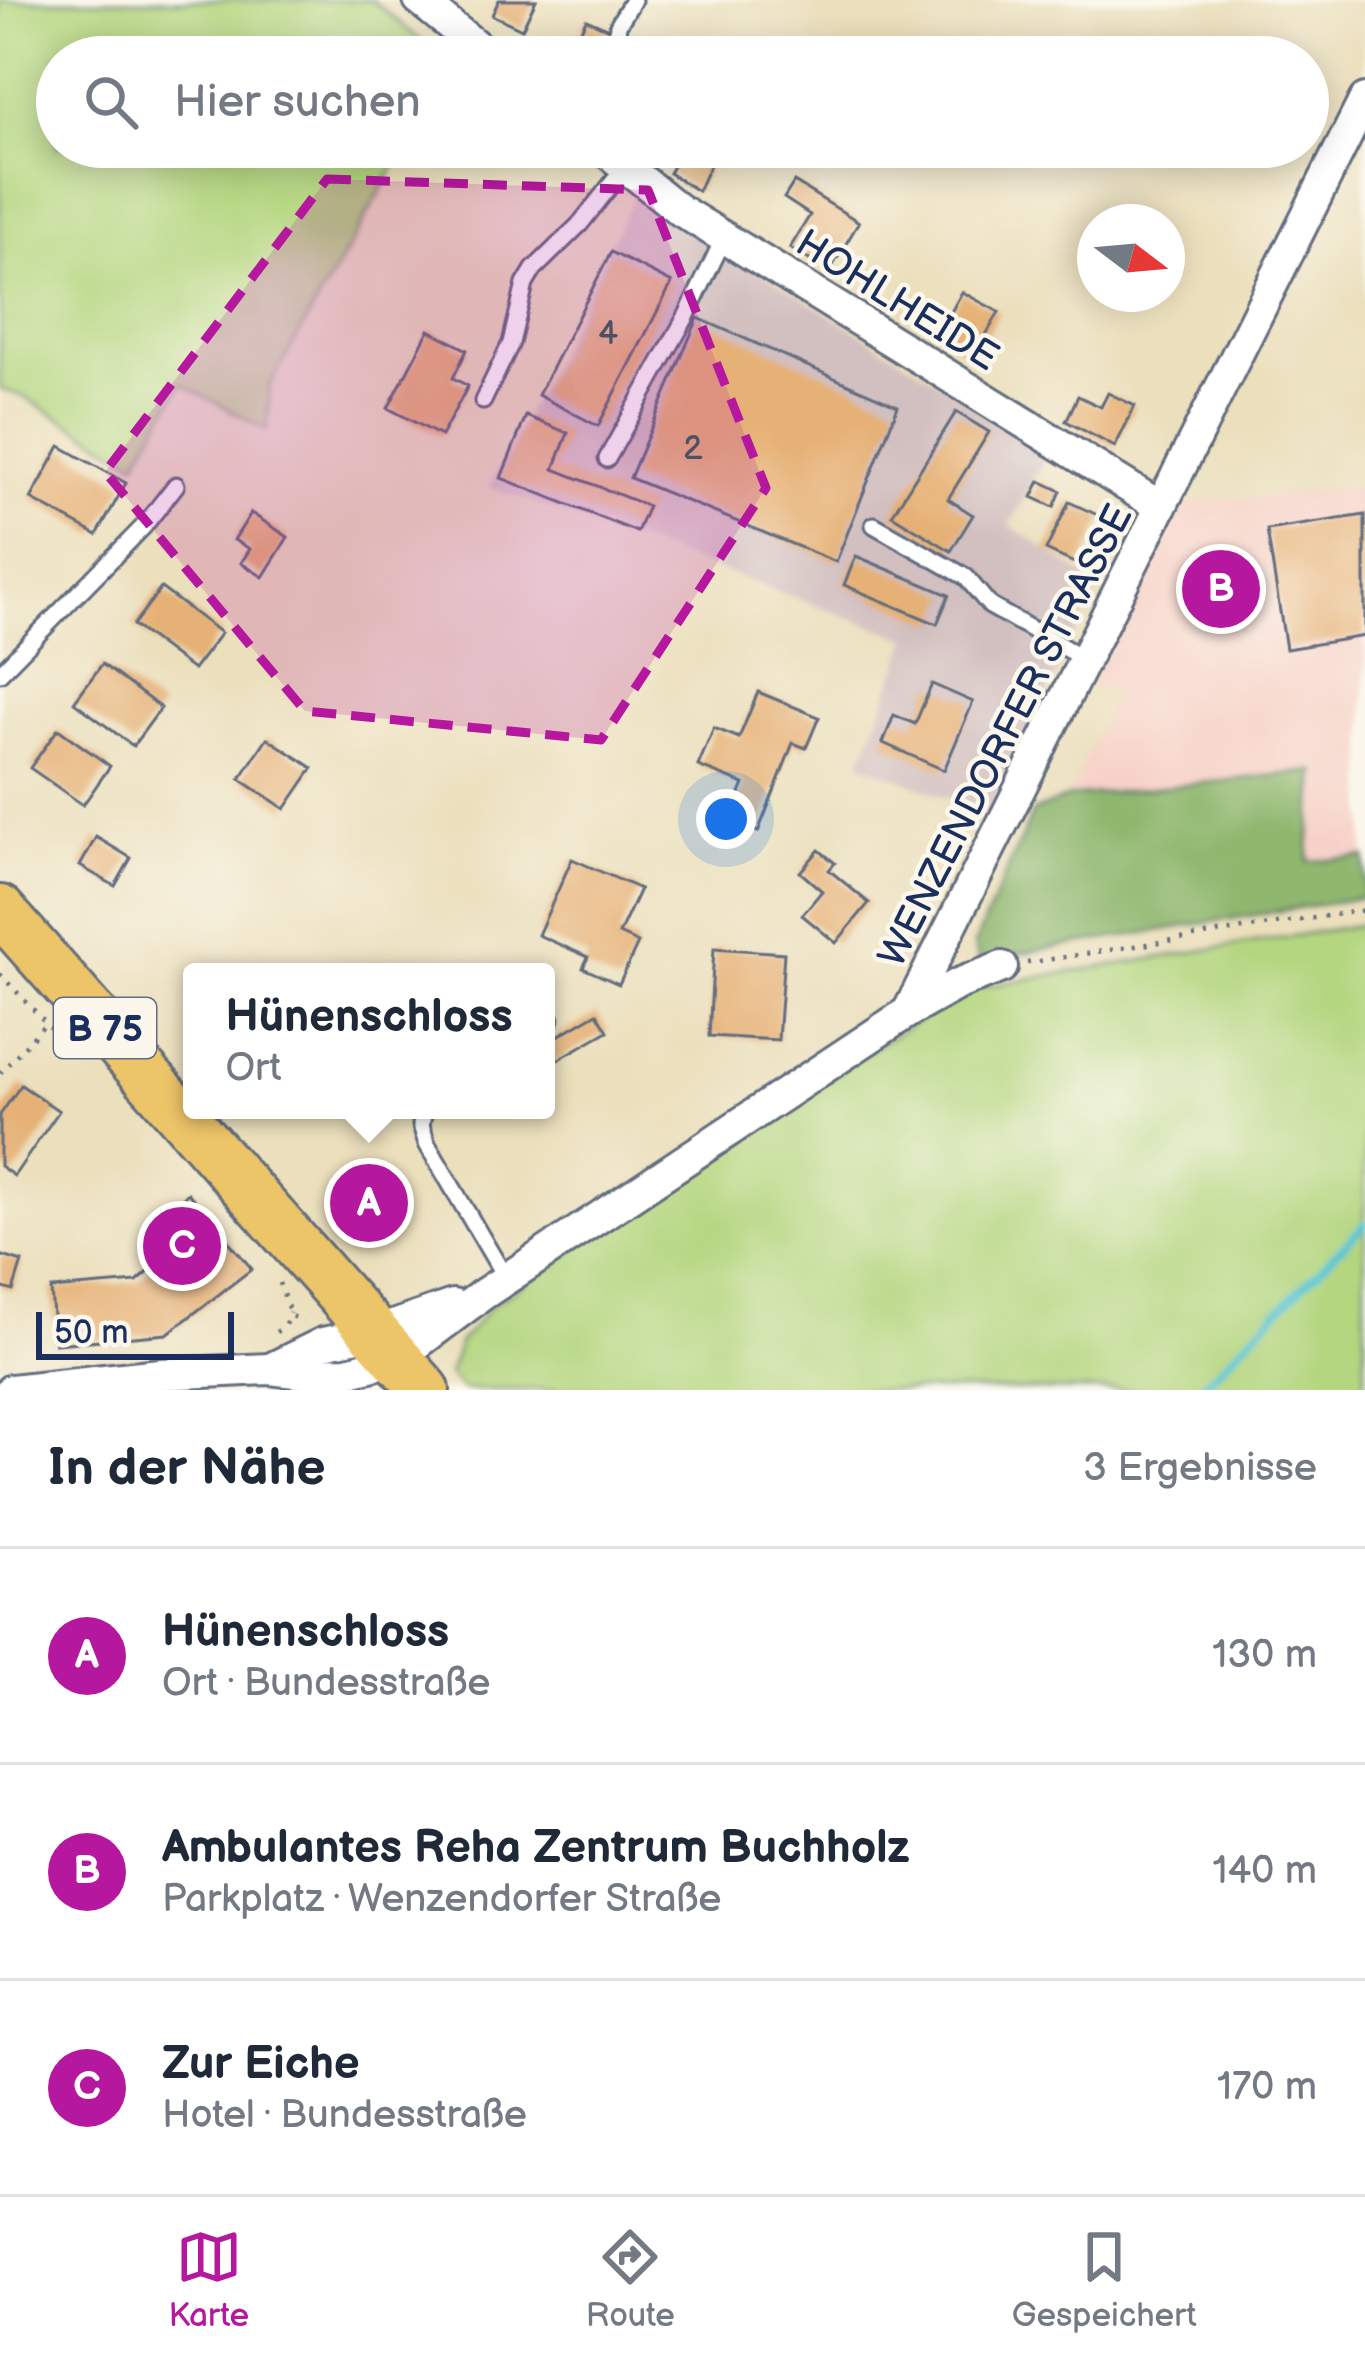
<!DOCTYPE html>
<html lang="de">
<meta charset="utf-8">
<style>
body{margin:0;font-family:"Balsamiq Sans",sans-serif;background:#f2f2f3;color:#1f2937}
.compass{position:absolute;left:1077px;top:204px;width:108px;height:108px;border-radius:50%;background:#fff;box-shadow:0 6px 30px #0003;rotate:106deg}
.scale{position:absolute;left:36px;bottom:30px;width:198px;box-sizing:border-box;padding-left:12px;border:6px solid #1b2f5e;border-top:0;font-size:33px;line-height:42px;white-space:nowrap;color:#1b2f5e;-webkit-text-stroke:9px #fbf7ec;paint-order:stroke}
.you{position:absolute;left:726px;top:819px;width:42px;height:42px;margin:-30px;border:9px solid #fff;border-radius:50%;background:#1a73e8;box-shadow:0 0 0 18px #1a73e833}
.badge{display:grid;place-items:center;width:78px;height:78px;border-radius:50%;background:#b5179e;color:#fff;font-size:39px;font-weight:700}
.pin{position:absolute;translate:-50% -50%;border:6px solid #fff;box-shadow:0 3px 12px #0006}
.popup{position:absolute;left:183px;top:963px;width:372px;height:156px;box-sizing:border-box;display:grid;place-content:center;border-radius:12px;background:#fff;filter:drop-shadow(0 3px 9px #0005);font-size:39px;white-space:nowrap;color:#747a83}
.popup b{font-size:45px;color:#1f2937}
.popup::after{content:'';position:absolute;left:50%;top:100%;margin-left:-24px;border:24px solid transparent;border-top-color:#fff}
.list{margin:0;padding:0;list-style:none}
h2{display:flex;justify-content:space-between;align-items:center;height:156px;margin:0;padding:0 48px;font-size:51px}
h2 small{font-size:39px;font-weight:400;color:#747a83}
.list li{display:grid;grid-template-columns:78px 1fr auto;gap:36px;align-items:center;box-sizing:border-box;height:216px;padding:0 48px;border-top:3px solid #e0e1e3}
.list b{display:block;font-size:45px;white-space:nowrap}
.list p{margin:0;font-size:39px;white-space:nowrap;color:#747a83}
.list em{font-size:39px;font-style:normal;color:#747a83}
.icon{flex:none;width:66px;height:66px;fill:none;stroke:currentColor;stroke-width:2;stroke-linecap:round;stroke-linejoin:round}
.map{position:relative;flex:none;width:1365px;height:1390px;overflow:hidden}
.search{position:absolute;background:#fff;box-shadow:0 6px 30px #0003;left:36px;right:36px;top:36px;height:132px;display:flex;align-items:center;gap:30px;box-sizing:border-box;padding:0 42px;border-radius:66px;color:#747a83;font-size:45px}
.sheet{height:804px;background:#fff}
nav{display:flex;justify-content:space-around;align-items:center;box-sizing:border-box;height:168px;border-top:3px solid #e0e1e3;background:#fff;font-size:33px;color:#747a83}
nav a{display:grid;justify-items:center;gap:6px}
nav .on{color:#b5179e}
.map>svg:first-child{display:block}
.built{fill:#f7d1c7}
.industrial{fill:#d2bfc0}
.green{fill:#b4d67f;stroke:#68826e;stroke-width:3}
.forest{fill:#8fb76e;stroke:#557366;stroke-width:3}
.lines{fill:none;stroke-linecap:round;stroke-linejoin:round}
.stream{stroke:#5ac6d1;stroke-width:8}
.building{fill:#e6b176}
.lane-casing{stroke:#646d7f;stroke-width:21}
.street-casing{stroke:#646d7f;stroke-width:36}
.primary-casing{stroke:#646d7f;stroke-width:54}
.path{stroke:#646d7f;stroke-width:4.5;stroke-dasharray:3 9;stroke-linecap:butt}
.lane{stroke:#fff;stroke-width:15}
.street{stroke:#fff;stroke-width:30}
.primary{stroke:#edc569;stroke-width:48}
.marked{fill:#b5179e;fill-opacity:0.2;stroke:#b5179e;stroke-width:9;stroke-dasharray:24 15;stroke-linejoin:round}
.labels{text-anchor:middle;stroke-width:9;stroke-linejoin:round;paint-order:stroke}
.number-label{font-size:33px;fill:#4e5064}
.shield{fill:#fbf7ec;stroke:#5e6b89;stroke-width:3}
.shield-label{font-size:36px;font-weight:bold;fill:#1b2f5e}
.street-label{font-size:39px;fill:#1b2f5e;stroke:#fbf7ec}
</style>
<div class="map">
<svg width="1365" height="1390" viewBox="0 0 1365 1390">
<rect width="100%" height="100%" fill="#fbf7ec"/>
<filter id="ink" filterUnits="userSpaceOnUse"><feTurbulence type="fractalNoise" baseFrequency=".00833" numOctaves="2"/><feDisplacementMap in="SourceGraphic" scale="24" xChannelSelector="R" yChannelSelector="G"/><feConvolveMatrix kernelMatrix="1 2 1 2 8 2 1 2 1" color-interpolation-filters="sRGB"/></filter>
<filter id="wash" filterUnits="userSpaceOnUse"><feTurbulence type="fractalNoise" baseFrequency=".004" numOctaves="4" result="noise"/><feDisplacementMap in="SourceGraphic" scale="48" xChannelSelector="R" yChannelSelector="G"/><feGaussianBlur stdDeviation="2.7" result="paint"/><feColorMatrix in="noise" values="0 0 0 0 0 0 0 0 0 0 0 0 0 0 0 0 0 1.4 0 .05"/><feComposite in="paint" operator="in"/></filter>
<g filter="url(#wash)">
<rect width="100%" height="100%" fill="#ebdfbc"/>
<!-- built -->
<polygon class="built" points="1365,486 1365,857 1308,861 1315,771 1069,797 1115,692 1075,681 1161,507"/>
<!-- industrial -->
<polygon class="industrial" points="635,194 1049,450 1010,525 1098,585 990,815 861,763 909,639 489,487"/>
<!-- green -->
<g class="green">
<polygon points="0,0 372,0 441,57 57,57 57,147 406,147 270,385 267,430 182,384 136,462 20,395 0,389"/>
<polygon points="1365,924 1365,1390 463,1390 448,1374 460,1342 492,1305 884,1041 973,988"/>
</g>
<!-- forest -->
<polygon class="forest" points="1316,771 1308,861 1365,857 1365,897 979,960 974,945 1033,812 1069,797"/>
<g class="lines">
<!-- stream -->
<polyline class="stream" points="1198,1390 1365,1224"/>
</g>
<g id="blocks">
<!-- building -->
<g class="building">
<polygon points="499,0 536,0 522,29 492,15"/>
<polygon points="586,19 609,29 596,57 568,57"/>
<polygon points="684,147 718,147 698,191 669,173"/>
<polygon points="794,182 859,222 829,272 790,248 810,215 784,198"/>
<polygon points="611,252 672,283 598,426 538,395"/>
<polygon points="962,292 999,312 974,356 938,336"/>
<polygon points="698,318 898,406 836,562 630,478"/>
<polygon points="429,330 467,350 453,378 468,386 441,436 388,408"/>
<polygon points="1108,393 1135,406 1115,447 1066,421 1078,396 1101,407"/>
<polygon points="956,412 989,432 948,499 973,515 951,551 892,515"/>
<polygon points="526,416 568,433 554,469 648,506 637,532 501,478"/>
<polygon points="60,446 126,483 97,535 31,499"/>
<polygon points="1040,481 1061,491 1054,507 1032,497"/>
<polygon points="1069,502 1104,518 1081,566 1046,550"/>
<polygon points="251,513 288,537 263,577 241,563 250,549 234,540"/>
<polygon points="1365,515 1365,636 1286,649 1267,530"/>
<polygon points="856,556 949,595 937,624 844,585"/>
<polygon points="161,588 221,633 193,670 133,625"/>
<polygon points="102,664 161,708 133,746 74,702"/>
<polygon points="932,684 973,702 944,770 883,743 894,715 915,724"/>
<polygon points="758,692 819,717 806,748 793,743 758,832 729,820 744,784 698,766 714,728 739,738"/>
<polygon points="58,729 110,766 83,805 30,768"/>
<polygon points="267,738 313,768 285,809 240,779"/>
<polygon points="96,837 131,858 115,886 80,866"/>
<polygon points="819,850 835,863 829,870 869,903 836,943 802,915 822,891 800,872"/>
<polygon points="572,859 640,889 619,934 638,943 619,984 583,968 588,957 538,935"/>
<polygon points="714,948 784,953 778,1040 709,1036"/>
<polygon points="597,1013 608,1031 550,1064 546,1043"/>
<polygon points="21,1085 59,1111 14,1176 0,1166 0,1115"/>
<polygon points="188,1193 252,1269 167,1334 55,1344 51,1289 137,1282 168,1255 146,1229"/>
<polygon points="0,1255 22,1262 13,1291 0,1287"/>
</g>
</g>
</g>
<g filter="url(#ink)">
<use href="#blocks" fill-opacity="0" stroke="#646d7f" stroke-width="3"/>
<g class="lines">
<!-- lane casing -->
<g class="lane-casing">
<g id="lane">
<polyline points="614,57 618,25 633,0"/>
<polyline points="483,401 511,343 525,284 534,269 580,224 625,167"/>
<polyline points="607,459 687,315 724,238"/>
<polyline points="874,525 966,577 990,606 1086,660"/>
<polyline points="0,673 143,527 176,485"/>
<polyline points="546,1022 551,1019"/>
<polyline points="424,1110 421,1125 427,1144 506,1279"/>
</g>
</g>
<!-- street casing -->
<g class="street-casing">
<g id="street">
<polyline points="419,0 490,57"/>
<polyline points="601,147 678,209 1161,507"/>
<polyline points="908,1012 1365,99"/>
<polyline points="270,1369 323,1343 373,1333 453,1305"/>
<polyline points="11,1390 160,1374 270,1369 304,1373 347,1372 397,1359 482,1295 908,1012 958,984 1002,967"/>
</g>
</g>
<!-- primary casing -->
<g class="primary-casing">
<polyline id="primary" points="0,910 425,1390"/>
</g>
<!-- path -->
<g class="path">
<polyline points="1027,963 1365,910"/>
<polyline points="0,974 64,1042"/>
<polyline points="0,1073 45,1024"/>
<polyline points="279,1283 291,1316 303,1321"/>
<polyline points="276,1332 284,1327 290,1313"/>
</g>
<!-- lane -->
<use href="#lane" class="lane"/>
<!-- street -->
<use href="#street" class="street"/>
<!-- primary -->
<use href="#primary" class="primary"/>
</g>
</g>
<!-- marked area -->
<path class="marked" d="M327,179L648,190L766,488L601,740L305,711L105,472Z"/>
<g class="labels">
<!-- number labels -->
<g class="number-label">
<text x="608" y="344">4</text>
<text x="693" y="459">2</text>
</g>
<!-- shield labels -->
<rect class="shield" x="54" y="998" width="102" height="60" rx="9"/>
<g class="shield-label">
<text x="105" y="1041">B 75</text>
</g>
<!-- street labels -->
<g class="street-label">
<text transform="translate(898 299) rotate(32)" y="14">HOHLHEIDE</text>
<text transform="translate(1004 735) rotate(-63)" y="14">WENZENDORFER STRASSE</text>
</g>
</g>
</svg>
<svg class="compass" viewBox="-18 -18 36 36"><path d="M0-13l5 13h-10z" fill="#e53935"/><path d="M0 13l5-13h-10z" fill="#747a83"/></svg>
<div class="scale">50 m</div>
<div class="you"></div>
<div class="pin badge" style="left:369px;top:1203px">A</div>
<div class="popup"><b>Hünenschloss</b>Ort</div>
<div class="pin badge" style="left:1221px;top:589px">B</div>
<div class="pin badge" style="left:182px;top:1246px">C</div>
<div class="search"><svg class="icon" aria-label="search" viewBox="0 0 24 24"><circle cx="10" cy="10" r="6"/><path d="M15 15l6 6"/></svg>Hier suchen</div>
</div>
<section class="sheet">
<h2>In der Nähe<small>3 Ergebnisse</small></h2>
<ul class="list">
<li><span class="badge">A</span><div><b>Hünenschloss</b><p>Ort · Bundesstraße</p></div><em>130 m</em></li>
<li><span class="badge">B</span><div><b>Ambulantes Reha Zentrum Buchholz</b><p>Parkplatz · Wenzendorfer Straße</p></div><em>140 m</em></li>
<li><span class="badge">C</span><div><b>Zur Eiche</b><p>Hotel · Bundesstraße</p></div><em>170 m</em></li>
</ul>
</section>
<nav>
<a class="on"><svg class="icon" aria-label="map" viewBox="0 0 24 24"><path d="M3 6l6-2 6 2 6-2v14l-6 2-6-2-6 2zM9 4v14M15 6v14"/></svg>Karte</a>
<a><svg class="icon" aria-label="directions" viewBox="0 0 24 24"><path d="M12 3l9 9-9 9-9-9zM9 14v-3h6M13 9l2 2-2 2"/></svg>Route</a>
<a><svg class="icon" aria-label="saved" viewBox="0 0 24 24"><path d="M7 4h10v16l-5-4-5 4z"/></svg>Gespeichert</a>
</nav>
